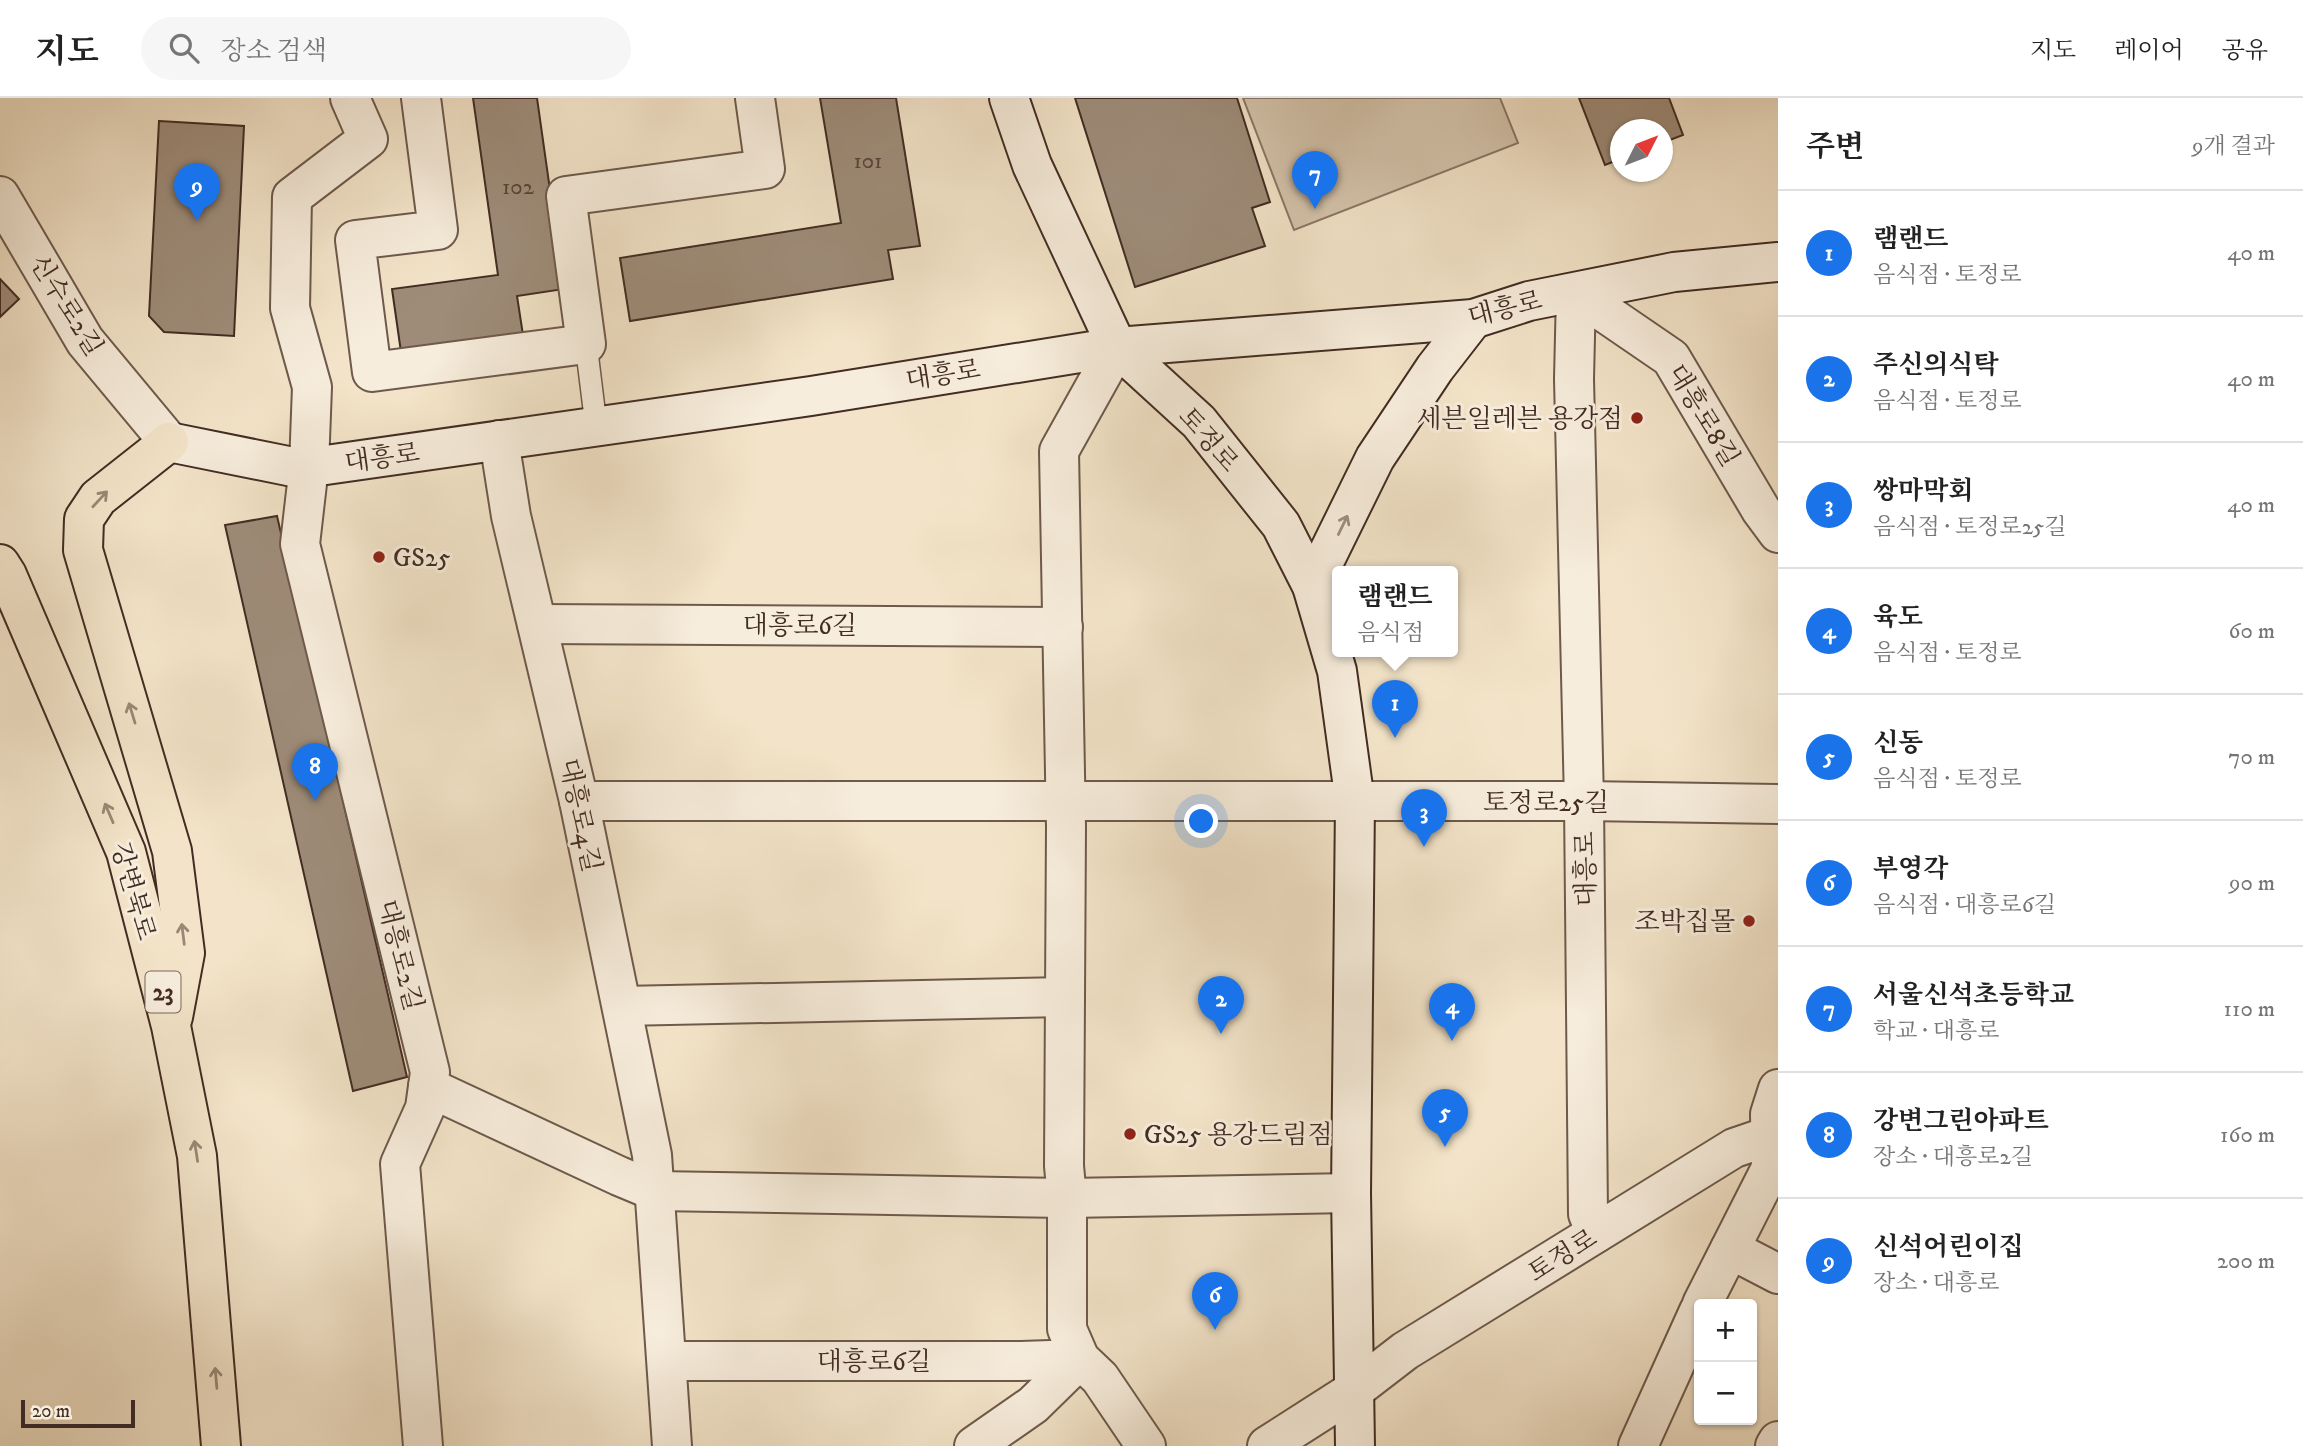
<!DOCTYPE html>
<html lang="ko">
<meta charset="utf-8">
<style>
body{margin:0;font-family:"IM FELL DW Pica","Noto Serif KR",serif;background:#f6f6f6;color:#222}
.controls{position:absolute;right:21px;bottom:21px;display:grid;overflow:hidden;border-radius:7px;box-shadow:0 2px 5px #0004}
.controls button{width:63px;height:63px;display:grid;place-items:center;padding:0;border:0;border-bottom:2px solid #e0e0e0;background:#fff;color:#222;font:35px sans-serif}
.compass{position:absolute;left:1610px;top:21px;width:63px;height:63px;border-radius:50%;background:#fff;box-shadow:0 2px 5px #0004;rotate:48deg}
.scale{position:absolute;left:21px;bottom:18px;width:114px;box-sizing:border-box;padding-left:7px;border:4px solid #422c23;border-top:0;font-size:19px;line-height:24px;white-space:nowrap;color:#422c23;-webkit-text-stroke:5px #f7eddc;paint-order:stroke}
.you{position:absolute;left:1202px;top:724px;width:24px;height:24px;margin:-18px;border:5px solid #fff;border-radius:50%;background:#1a73e8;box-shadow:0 0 0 10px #1a73e833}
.badge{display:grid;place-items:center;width:46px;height:46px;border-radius:50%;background:#1a73e8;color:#fff;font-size:23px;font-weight:700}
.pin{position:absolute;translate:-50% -58px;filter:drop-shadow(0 2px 4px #0008)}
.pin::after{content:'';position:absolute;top:37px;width:24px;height:21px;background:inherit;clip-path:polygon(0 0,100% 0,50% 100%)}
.popup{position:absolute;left:1332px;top:468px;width:126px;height:91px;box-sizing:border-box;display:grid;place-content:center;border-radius:7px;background:#fff;filter:drop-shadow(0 2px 5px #0005);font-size:23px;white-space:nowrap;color:#767676}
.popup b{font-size:26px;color:#222}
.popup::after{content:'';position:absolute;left:50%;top:100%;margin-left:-14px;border:14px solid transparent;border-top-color:#fff}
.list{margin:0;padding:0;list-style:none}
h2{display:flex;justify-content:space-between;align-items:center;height:91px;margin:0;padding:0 28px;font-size:30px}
h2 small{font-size:23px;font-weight:400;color:#767676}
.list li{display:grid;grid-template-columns:46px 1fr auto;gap:21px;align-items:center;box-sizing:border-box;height:126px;padding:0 28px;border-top:2px solid #e0e0e0}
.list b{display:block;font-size:26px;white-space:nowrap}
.list p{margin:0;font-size:23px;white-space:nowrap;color:#767676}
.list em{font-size:23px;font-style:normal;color:#767676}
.icon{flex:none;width:38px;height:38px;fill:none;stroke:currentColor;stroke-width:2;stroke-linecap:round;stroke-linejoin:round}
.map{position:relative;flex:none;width:1778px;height:1348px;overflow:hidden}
header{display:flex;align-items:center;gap:42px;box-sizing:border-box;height:98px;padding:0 35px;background:#fff;border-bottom:2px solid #e0e0e0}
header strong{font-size:33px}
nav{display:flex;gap:38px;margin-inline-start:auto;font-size:24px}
.search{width:490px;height:63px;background:#f6f6f6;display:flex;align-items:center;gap:18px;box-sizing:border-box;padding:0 24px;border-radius:38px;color:#767676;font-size:26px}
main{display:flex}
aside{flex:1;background:#fff}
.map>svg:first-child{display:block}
.pitch{fill:#d5c5ad;stroke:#8c7868;stroke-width:2}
.building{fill:#9e8c79;stroke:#422c23;stroke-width:2}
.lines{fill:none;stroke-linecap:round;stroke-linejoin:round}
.service-casing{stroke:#6e5a4c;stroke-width:24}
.minor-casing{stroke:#6e5a4c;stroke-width:42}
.secondary-casing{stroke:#422c23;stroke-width:42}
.trunk-casing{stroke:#422c23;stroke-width:42}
.service{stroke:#f7eddc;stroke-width:21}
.minor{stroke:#f7eddc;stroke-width:38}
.secondary{stroke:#f7eddc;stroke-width:38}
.trunk{stroke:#f3e4c9;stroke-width:38}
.oneway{stroke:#9a8876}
.oneway2{stroke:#9c8c80}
.poi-dot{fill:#8f2418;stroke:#f7eddc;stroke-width:2.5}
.labels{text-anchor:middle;stroke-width:6;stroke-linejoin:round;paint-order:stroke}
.number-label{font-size:23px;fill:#594438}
.shield{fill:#f7eddc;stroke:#78665a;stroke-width:2}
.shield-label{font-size:24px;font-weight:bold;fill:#422c23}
.street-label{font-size:26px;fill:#422c23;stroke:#f7eddc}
.poi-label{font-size:26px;fill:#422c23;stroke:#f7eddc;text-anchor:end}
</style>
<header>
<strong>지도</strong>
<div class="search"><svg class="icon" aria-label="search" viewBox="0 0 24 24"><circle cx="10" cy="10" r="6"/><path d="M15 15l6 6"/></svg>장소 검색</div>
<nav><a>지도</a><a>레이어</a><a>공유</a></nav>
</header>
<main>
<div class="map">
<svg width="1778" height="1348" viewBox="0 0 1778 1348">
<rect width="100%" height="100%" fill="#f3e4c9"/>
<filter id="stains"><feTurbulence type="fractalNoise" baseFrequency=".00286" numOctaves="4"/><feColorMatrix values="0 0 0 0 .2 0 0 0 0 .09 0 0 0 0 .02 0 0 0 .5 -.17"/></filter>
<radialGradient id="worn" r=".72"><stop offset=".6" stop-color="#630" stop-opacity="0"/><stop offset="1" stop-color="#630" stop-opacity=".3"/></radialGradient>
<!-- pitch -->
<polygon class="pitch" points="1243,0 1500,0 1518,45 1294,132"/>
<!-- building -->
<g class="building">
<polygon points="473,0 537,0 564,191 517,198 523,237 401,254 392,191 498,177"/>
<polygon points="820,0 896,0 920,148 888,152 893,181 630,223 620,160 841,125"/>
<polygon points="1075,0 1237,0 1270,104 1252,110 1265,148 1135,189"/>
<polygon points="1579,0 1669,0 1683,37 1662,45 1662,32 1620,32 1620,61 1605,67"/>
<polygon points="159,23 244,28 234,238 164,234 149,218"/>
<polygon points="0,181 19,201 0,219"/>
<polygon points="277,418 407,979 353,993 225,427"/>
</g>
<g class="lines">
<!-- service casing -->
<g class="service-casing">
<polyline id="service" points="586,246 596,327"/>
</g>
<!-- minor casing -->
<g class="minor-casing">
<g id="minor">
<polyline points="350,0 368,41 292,99 290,210 312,289 309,368 300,446 430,974 425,1010 400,1066 423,1348"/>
<polyline points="421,0 438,132 355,142 372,274 586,246 566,98 765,71 755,0"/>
<polyline points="0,98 85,243 169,344"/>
<polyline points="1576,195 1574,281 1584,703 1588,1116 1596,1135"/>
<polyline points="1576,195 1671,260 1761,412 1778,435"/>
<polyline points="1117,249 1059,353 1066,729 1064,1068 1067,1100 1067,1231 1080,1261 1100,1280 1146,1348"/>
<polyline points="499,342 511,418 579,703 652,1057 672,1348"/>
<polyline points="537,526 1063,529"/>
<polyline points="579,703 1584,703 1778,706"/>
<polyline points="622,908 1065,899"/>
<polyline points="428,989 619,1078 655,1093 1067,1100 1351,1095"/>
<polyline points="1730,1151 1778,1176"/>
<polyline points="1702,1206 1771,1070 1770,1016 1778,991"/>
<polyline points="667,1263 1021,1263 1080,1261"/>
<polyline points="974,1348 1033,1307 1080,1261"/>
<polyline points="1267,1348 1353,1293 1405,1253 1734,1050 1778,1035"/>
<polyline points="1638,1348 1699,1213"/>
<polyline points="1775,1348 1778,1343"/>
</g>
</g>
<!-- secondary casing -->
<g class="secondary-casing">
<g id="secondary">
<polyline points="1009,0 1032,67 1117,249 1199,324 1281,427 1312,488 1337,573 1355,704 1351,1095 1355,1348"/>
<polyline points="169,344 293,369 326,367 811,298 1117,249 1473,221 1529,203 1674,174 1778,164"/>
<polyline points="1312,488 1375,360 1435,270 1473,221"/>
</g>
</g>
<!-- trunk casing -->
<g class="trunk-casing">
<g id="trunk">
<polyline points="169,344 98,400 84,421 83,452 172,753 185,855 173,919"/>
<polyline points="0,466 7,477 126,754 171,928 197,1058 221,1348"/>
</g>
</g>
<!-- service -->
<use href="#service" class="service"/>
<!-- minor -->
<use href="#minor" class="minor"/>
<!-- secondary -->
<use href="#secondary" class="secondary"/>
<!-- trunk -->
<use href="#trunk" class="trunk"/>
</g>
<!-- one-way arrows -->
<defs><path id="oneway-shaft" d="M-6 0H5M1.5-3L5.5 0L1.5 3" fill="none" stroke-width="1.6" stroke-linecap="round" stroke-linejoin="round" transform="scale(1.75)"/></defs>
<g class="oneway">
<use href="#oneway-shaft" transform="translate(100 401) rotate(-47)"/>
<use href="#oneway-shaft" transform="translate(132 615) rotate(-107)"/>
<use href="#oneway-shaft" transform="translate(109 715) rotate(-113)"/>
<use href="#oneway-shaft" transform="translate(183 836) rotate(-97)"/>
<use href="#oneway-shaft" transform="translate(196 1053) rotate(-99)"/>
<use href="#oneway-shaft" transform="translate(216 1280) rotate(-95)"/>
</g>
<use class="oneway2" href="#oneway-shaft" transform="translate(1343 427) rotate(-64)"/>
<!-- markers -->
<g class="poi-dot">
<circle cx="1637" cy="320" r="7"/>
<circle cx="379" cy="459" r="7"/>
<circle cx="1749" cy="823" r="7"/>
<circle cx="1130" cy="1036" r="7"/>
</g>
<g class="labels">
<!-- number labels -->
<g class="number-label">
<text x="868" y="70">101</text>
<text x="518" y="96">102</text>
</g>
<!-- shield labels -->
<rect class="shield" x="145.5" y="873.5" width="35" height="41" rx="5"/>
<g class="shield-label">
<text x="163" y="902">23</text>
</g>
<!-- street labels -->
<g class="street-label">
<text transform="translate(67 207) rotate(58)" y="9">신수로2길</text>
<text transform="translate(1505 210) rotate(-14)" y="9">대흥로</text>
<text transform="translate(943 276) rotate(-9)" y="9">대흥로</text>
<text transform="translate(1704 317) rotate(59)" y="9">대흥로8길</text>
<text transform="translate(1209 341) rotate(49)" y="9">토정로</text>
<text transform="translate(382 359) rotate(-8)" y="9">대흥로</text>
<text x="800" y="536">대흥로6길</text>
<text x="1546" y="713">토정로25길</text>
<text transform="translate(581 717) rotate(78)" y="9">대흥로4길</text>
<text transform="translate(1585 771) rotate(-91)" y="9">대흥로</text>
<text transform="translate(134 793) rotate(74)" y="9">강변북로</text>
<text transform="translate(401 857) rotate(76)" y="9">대흥로2길</text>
<text transform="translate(1562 1157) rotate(-32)" y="9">토정로</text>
<text x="874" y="1272">대흥로6길</text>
</g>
<!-- poi labels -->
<g class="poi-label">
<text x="1623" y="329">세븐일레븐 용강점</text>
<text x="393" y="468" text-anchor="start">GS25</text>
<text x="1735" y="832">조박집몰</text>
<text x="1144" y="1045" text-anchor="start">GS25 용강드림점</text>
</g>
</g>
<rect width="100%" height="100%" filter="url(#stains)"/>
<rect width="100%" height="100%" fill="url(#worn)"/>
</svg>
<div class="controls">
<button>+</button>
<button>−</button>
</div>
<svg class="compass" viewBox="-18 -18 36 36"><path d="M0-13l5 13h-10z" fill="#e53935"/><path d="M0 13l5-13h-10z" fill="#767676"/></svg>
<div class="scale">20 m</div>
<div class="you"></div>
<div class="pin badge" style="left:1395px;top:640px">1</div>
<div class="popup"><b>램랜드</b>음식점</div>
<div class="pin badge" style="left:1221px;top:936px">2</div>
<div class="pin badge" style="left:1424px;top:749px">3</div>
<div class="pin badge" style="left:1452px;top:943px">4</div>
<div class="pin badge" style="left:1445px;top:1049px">5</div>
<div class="pin badge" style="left:1215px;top:1232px">6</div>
<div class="pin badge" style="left:1315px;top:111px">7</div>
<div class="pin badge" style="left:315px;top:703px">8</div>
<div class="pin badge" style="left:197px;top:123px">9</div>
</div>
<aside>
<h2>주변<small>9개 결과</small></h2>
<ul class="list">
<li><span class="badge">1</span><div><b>램랜드</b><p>음식점 · 토정로</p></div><em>40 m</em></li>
<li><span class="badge">2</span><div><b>주신의식탁</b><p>음식점 · 토정로</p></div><em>40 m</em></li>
<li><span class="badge">3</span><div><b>쌍마막회</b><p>음식점 · 토정로25길</p></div><em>40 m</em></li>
<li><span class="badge">4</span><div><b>육도</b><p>음식점 · 토정로</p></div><em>60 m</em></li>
<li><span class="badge">5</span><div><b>신동</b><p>음식점 · 토정로</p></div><em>70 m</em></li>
<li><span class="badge">6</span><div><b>부영각</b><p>음식점 · 대흥로6길</p></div><em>90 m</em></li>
<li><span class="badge">7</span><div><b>서울신석초등학교</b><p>학교 · 대흥로</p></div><em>110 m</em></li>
<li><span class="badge">8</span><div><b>강변그린아파트</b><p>장소 · 대흥로2길</p></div><em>160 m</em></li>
<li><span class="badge">9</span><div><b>신석어린이집</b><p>장소 · 대흥로</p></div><em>200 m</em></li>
</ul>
</aside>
</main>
